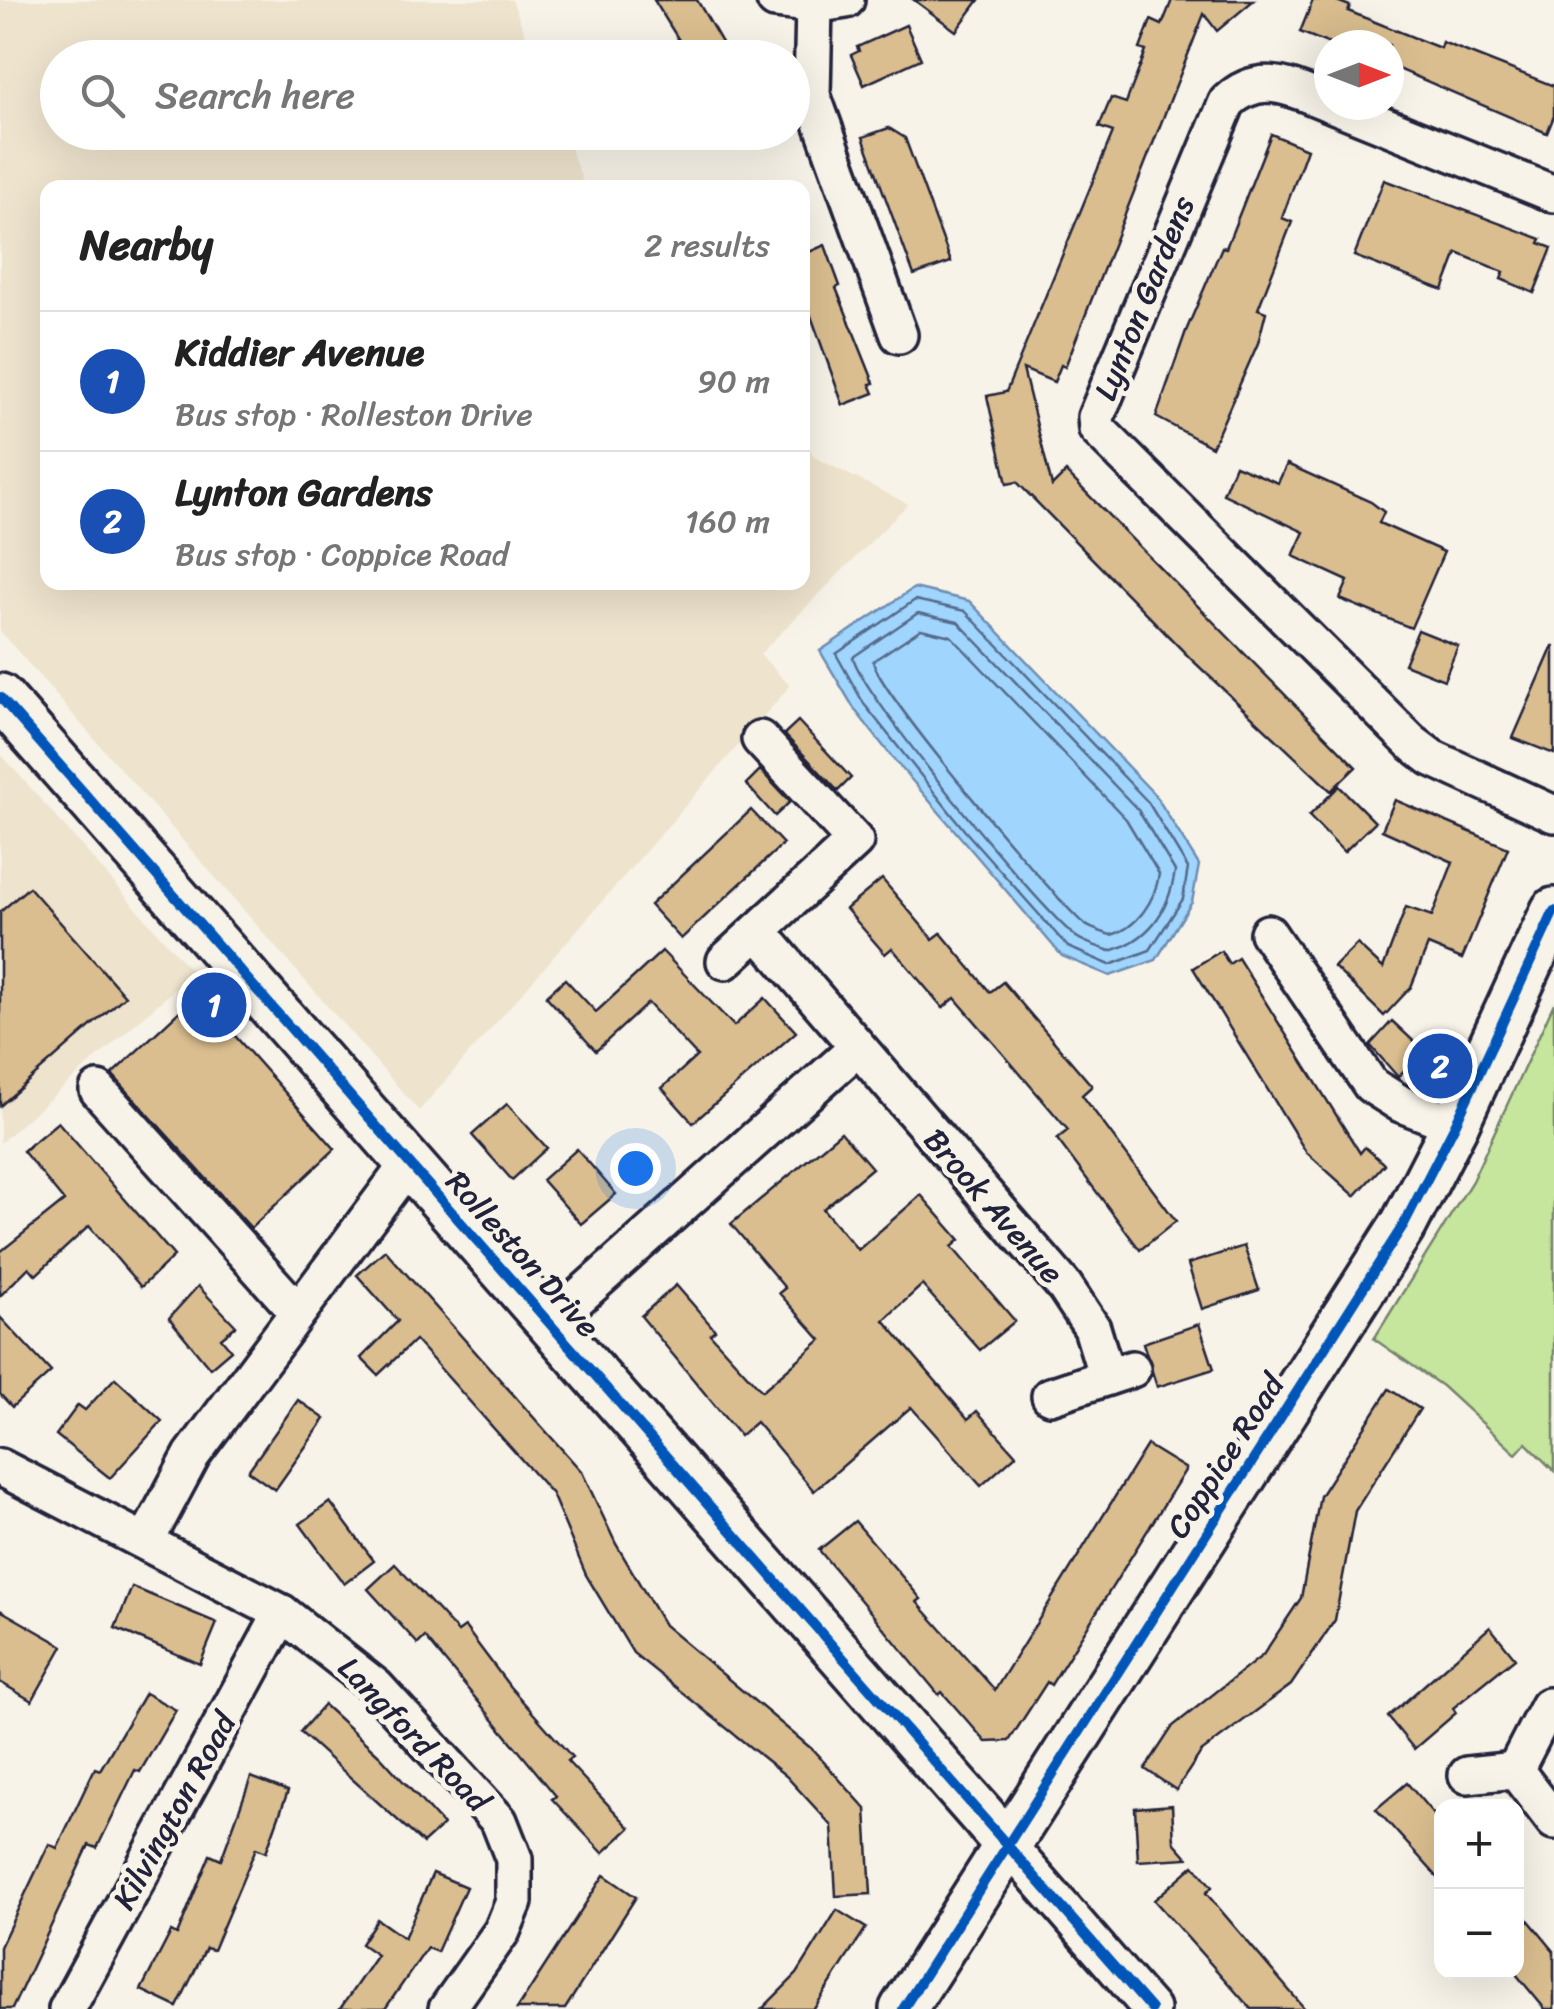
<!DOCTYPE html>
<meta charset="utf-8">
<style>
body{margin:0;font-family:Sriracha,sans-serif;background:#f6f6f6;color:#222}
.controls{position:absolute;right:30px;bottom:30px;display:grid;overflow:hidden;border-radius:20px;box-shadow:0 10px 40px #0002}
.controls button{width:90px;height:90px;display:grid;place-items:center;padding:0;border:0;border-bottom:2px solid #e0e0e0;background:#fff;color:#222;font:50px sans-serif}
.compass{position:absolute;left:1314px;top:30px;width:90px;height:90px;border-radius:50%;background:#fff;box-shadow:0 10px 40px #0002;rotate:90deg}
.you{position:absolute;left:635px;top:1168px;width:35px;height:35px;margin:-25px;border:8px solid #fff;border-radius:50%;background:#1a73e8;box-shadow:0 0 0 15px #1a73e833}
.badge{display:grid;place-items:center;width:65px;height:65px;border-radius:50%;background:#22223b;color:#fff;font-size:32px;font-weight:700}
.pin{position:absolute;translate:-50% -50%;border:5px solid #fff;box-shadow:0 2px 10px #0006}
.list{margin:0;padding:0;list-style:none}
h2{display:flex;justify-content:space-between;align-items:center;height:130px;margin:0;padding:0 40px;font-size:42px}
h2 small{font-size:32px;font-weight:400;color:#767676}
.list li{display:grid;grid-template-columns:65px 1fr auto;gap:30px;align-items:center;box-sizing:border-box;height:140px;padding:0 40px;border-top:2px solid #e0e0e0}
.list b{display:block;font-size:38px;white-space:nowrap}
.list p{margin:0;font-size:32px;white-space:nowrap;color:#767676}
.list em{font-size:32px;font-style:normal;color:#767676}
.icon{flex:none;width:55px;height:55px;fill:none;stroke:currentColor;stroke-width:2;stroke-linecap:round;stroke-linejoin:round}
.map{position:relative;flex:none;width:1554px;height:2009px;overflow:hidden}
.search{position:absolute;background:#fff;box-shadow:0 10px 40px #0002;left:40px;top:40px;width:770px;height:110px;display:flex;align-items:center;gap:25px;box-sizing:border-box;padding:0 35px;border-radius:55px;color:#767676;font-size:38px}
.panel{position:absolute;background:#fff;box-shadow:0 10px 40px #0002;left:40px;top:180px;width:770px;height:410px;border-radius:20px}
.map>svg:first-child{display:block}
.built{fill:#eee3cd}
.green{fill:#c6e59d;stroke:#74846c;stroke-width:2.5}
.water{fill:#a0d5fe;stroke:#6e8db0;stroke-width:2.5}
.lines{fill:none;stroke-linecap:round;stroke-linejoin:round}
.shore{stroke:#546a89;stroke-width:2.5}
.building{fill:#dabe8f;stroke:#22223b;stroke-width:2.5}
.minor-casing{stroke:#22223b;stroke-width:42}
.tertiary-casing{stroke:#22223b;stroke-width:52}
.minor{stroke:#f7f3e8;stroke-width:35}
.tertiary{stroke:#f7f3e8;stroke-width:45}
.cycleway-casing{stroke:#f7f3e8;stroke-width:16}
.cycleway{stroke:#0057b8;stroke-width:10}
.labels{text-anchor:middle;stroke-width:10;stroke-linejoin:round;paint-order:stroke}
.street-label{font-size:32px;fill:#22223b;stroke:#f7f3e8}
</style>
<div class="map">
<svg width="1554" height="2009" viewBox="0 0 1554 2009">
<rect width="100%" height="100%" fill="#f7f3e8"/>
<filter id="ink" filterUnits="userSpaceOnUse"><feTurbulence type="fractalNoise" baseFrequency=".01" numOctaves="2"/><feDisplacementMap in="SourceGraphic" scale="20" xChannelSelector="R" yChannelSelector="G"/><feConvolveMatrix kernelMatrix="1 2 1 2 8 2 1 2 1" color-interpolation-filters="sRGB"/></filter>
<g filter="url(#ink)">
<!-- built -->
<g class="built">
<polygon points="0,0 512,0 534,57 58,58 58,132 564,133 585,187 48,188 48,582 802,582 803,436 814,457 908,504 760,654 790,686 419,1111 0,631"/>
<polygon points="0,753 193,973 0,1143"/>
</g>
<!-- green -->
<polygon class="green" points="1554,1003 1554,1471 1526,1443 1516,1454 1442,1386 1374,1339 1472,1181"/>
<!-- water -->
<polygon class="water" points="914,588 969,601 1156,796 1199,865 1192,902 1156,960 1110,976 1062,956 892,757 855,710 820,651"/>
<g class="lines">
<!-- shore -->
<g class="shore">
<polygon points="915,600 965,611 1148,802 1188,868 1183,899 1150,950 1110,965 1068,947 965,831 864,704 836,654"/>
<path d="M918,613L958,622L1138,810L1175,871C1169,911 1149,940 1110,951C1099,947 1084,943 1075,936C1038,907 861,694 853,657Z"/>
<path d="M921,629L951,636L1126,819L1159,874C1155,901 1137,928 1111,935C1102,932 1090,929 1083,923C1052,896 877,691 873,661Z"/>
</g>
</g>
<!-- building -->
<g class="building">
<polygon points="654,0 697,0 731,58 707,58 680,42"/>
<polygon points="914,0 979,0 956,31"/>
<polygon points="1172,0 1254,0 1217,31 1204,14 1065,367 1061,365 1054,382 1023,369 1052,486 1066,472 1356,767 1331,791 1189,657 1017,482 1007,484 987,396 1006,392 1113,132 1099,127 1111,98 1126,103 1146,51 1140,49 1151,20 1162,25"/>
<polygon points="1313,0 1334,0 1350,6 1348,11 1395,30 1440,48 1442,42 1554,86 1554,116 1547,133 1389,65 1389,45 1332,45 1300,32"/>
<polygon points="906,25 921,59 864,85 851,55 859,51 857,47"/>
<polygon points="889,128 905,138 951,262 914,275 863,137"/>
<polygon points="1271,134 1307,149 1282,218 1292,222 1258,309 1266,312 1258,343 1212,447 1156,417 1186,331 1222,247 1226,248"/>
<polygon points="1384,180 1541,239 1539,243 1552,248 1534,293 1501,279 1504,272 1457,253 1443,290 1354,256"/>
<polygon points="825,245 840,286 836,288 874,383 870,384 874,393 843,405 802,291 802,255"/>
<polygon points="1287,464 1371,502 1384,512 1379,523 1444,552 1411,628 1340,599 1348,581 1293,556 1304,532 1223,494 1235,465 1278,483"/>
<polygon points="1418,630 1458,646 1444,680 1404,664"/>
<polygon points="1553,646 1554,646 1554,754 1513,738"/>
<polygon points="798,721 851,778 838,791 784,734"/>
<polygon points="760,770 790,802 775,816 746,784"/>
<polygon points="1339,786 1375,822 1344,852 1309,816"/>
<polygon points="1395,800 1508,848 1462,959 1428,945 1411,987 1384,1016 1334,967 1357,944 1383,968 1406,907 1432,916 1453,862 1382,830"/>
<polygon points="751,810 783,844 681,939 650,905"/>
<polygon points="882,879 933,939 941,933 990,992 1003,982 1092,1086 1082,1095 1176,1221 1140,1250 1057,1139 1068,1130 1005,1056 955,998 943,1008 892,948 885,954 846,909"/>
<polygon points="29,887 125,996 0,1106 0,912"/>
<polygon points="662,951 734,1026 765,998 796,1032 693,1123 662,1088 697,1056 648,1003 596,1051 546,996 565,979 596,1012"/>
<polygon points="1221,951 1229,964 1238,958 1360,1153 1365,1147 1384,1164 1355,1196 1306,1152 1193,968"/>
<polygon points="198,994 335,1149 251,1228 112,1074"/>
<polygon points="1392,1021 1423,1050 1398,1077 1370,1045"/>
<polygon points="507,1104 547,1148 512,1180 472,1135"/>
<polygon points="58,1122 174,1256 141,1287 89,1226 36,1275 29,1267 0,1296 0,1252 64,1201 23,1151"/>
<polygon points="841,1132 872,1168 823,1209 858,1250 921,1195 960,1240 952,1247 1015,1321 980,1350 922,1285 884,1320 968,1419 977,1411 1016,1455 981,1486 911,1407 814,1491 756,1422 740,1436 641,1316 676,1285 715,1330 710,1334 762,1391 821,1340 779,1293 785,1288 731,1224"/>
<polygon points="577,1149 616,1194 581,1224 542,1180"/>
<polygon points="1244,1246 1259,1290 1202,1309 1188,1264"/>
<polygon points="385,1250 582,1472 616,1544 664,1625 813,1750 866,1809 871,1894 836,1896 832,1826 786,1776 633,1653 586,1575 552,1494 415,1340 378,1375 361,1358 398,1321 357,1275"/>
<polygon points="198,1286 236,1326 221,1338 231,1350 210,1368 169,1318"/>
<polygon points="0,1317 51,1372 12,1407 0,1394"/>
<polygon points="1199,1324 1214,1369 1157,1387 1143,1343"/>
<polygon points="115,1378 162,1421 110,1478 56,1435 78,1405 85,1410"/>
<polygon points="1389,1389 1420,1409 1355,1511 1335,1620 1291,1685 1201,1752 1176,1790 1145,1769 1173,1726 1263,1655 1301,1598 1320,1496"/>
<polygon points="298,1400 325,1419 275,1490 248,1471"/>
<polygon points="1147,1445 1186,1469 1051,1685 1047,1682 1009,1741 986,1742 942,1692 939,1695 819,1550 855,1521 921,1599 917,1602 995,1690"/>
<polygon points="330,1502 374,1561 344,1584 300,1524"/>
<polygon points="395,1564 458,1632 465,1627 510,1687 572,1757 567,1761 630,1828 603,1853 552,1799 556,1796 425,1637 418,1644 368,1589"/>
<polygon points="132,1587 217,1623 200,1664 115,1628"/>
<polygon points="0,1610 63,1646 32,1701 0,1682"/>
<polygon points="1490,1627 1515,1658 1453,1708 1456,1713 1414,1749 1388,1717"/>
<polygon points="145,1693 176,1710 140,1772 135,1770 97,1848 89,1845 12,2009 0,2009 0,1947 10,1926 49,1844 57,1848 95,1768 100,1770"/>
<polygon points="324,1705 380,1756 443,1825 423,1843 300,1732"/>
<polygon points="251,1777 288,1791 266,1852 256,1848 213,1950 206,1948 177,2007 141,1990 171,1932 177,1935 210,1855 221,1860"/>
<polygon points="1407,1783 1442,1824 1442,1882 1376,1809"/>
<polygon points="1172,1805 1174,1842 1188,1858 1138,1861 1135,1808"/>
<polygon points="1194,1865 1212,1887 1206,1893 1305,2009 1251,2009 1154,1900"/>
<polygon points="433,1873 466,1887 437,1952 427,1948 385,2009 340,2009 377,1955 361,1944 377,1919 404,1938"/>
<polygon points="604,1875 636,1897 565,2009 517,2009"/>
<polygon points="1516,1905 1554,1951 1554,2009 1545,2009 1516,1974"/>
<polygon points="837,1910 866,1928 814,2009 762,2009 797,1974"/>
</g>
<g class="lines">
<!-- minor casing -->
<g class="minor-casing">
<g id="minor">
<polyline points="775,0 814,5 846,0"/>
<polyline points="814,5 812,95 899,335"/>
<path d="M1329,103C1291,88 1260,70 1227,102L1096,417L1097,429L1411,742L1432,758L1554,814"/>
<polyline points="1334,105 1554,194"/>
<polyline points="758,931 1065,1287 1092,1328 1107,1377"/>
<polyline points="1268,933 1371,1085 1401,1104 1455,1125"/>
<polyline points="725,961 855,841 760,739"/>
<polyline points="98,1090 296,1310"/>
<polyline points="551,1322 856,1049"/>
<polyline points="1050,1396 1132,1369"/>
<polyline points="0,1467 282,1613 376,1687 499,1821 514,1859 514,1902 502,1931 447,2009"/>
<polyline points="146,1541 192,1455 409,1163"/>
<polyline points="1515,1770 1554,1821"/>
<polyline points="1467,1775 1515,1770 1548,1706"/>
<polyline points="1007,1844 1151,2009"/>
<polyline points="67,2009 282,1613"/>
</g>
</g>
<!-- tertiary casing -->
<g class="tertiary-casing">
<g id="tertiary">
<polyline points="0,697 1007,1844"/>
<polyline points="903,2009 1404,1224 1455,1125 1554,911"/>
</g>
</g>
<!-- minor -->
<use href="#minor" class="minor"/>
<!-- tertiary -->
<use href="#tertiary" class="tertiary"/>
<!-- cycleway casing -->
<g class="cycleway-casing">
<g id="cycleway">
<polyline points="0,697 1151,2009"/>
<polyline points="903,2009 1404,1224 1455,1125 1554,911"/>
</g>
</g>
<!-- cycleway -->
<use href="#cycleway" class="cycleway"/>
</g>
</g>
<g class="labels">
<!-- street labels -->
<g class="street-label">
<text transform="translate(1144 298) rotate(-68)" y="11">Lynton Gardens</text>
<text transform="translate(994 1206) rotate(49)" y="11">Brook Avenue</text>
<text transform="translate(523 1254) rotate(48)" y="11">Rolleston Drive</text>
<text transform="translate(1225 1456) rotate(-57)" y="11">Coppice Road</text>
<text transform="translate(414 1734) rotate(46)" y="11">Langford Road</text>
<text transform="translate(174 1811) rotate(-61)" y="11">Kilvington Road</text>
</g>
</g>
</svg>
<div class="controls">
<button>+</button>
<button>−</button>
</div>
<svg class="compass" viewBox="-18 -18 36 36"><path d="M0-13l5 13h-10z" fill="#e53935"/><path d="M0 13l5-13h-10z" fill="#767676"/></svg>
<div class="you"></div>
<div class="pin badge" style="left:214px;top:1005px;background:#1a4fb4">1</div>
<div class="pin badge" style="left:1440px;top:1066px;background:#1a4fb4">2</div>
<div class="search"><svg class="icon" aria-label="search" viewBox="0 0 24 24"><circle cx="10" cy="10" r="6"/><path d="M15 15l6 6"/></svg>Search here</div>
<section class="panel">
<h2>Nearby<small>2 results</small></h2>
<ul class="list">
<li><span class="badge" style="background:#1a4fb4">1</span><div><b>Kiddier Avenue</b><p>Bus stop · Rolleston Drive</p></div><em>90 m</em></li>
<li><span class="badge" style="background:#1a4fb4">2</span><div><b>Lynton Gardens</b><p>Bus stop · Coppice Road</p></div><em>160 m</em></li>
</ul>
</section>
</div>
